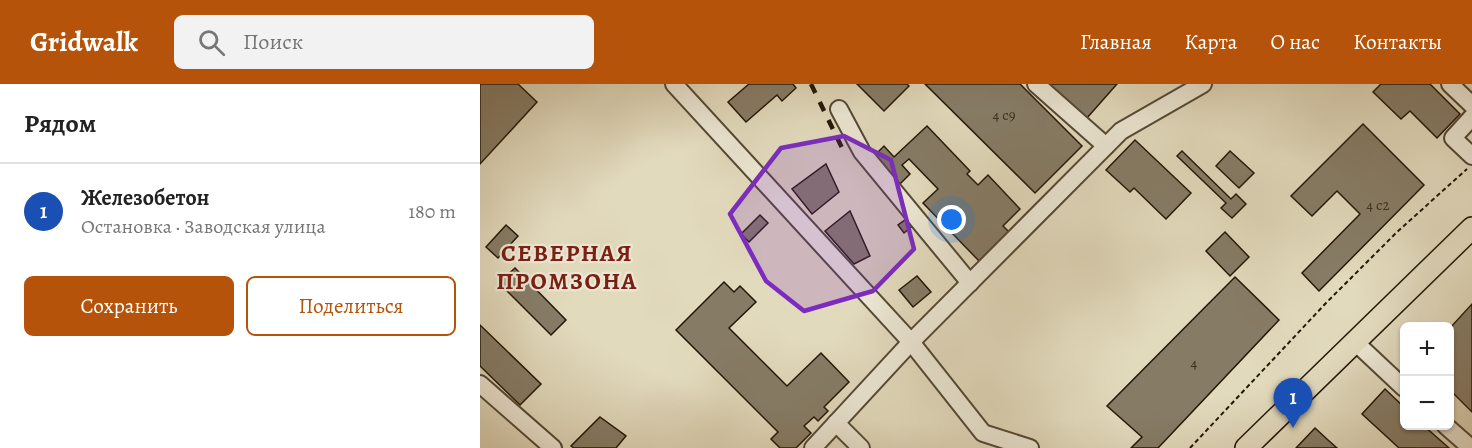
<!DOCTYPE html>
<html lang="ru">
<meta charset="utf-8">
<style>
body{margin:0;font-family:Alegreya,serif;background:#f2f2f2;color:#222}
.controls{position:absolute;right:18px;bottom:18px;display:grid;overflow:hidden;border-radius:9px;box-shadow:0 2px 4px #0004}
.controls button{width:54px;height:54px;display:grid;place-items:center;padding:0;border:0;border-bottom:2px solid #e0e0e0;background:#fff;color:#222;font:30px sans-serif}
.you{position:absolute;left:472px;top:136px;width:21px;height:21px;margin:-15px;border:4px solid #fff;border-radius:50%;background:#1a73e8;box-shadow:0 0 0 9px #1a73e833}
.badge{display:grid;place-items:center;width:39px;height:39px;border-radius:50%;background:#b45309;color:#fff;font-size:20px;font-weight:700}
.pin{position:absolute;translate:-50% -50px;filter:drop-shadow(0 2px 3px #0008)}
.pin::after{content:'';position:absolute;top:32px;width:21px;height:18px;background:inherit;clip-path:polygon(0 0,100% 0,50% 100%)}
.list{margin:0;padding:0;list-style:none}
h2{display:flex;justify-content:space-between;align-items:center;height:78px;margin:0;padding:0 24px;font-size:26px}
h2 small{font-size:20px;font-weight:400;color:#767676}
.list li{display:grid;grid-template-columns:39px 1fr auto;gap:18px;align-items:center;box-sizing:border-box;height:96px;padding:0 24px;border-top:2px solid #e0e0e0}
.list b{display:block;font-size:22px;white-space:nowrap}
.list p{margin:0;font-size:20px;white-space:nowrap;color:#767676}
.list em{font-size:20px;font-style:normal;color:#767676}
.actions{display:flex;gap:12px;padding:18px 24px}
.actions a{flex:1;padding:14px 0;border:2px solid #b45309;border-radius:9px;text-align:center;font-size:21px;color:#b45309}
.actions .main{background:#b45309;color:#fff}
.icon{flex:none;width:33px;height:33px;fill:none;stroke:currentColor;stroke-width:2;stroke-linecap:round;stroke-linejoin:round}
.map{position:relative;flex:none;width:992px;height:364px;overflow:hidden}
header{display:flex;align-items:center;gap:36px;box-sizing:border-box;height:84px;padding:0 30px;background:#b45309;color:#fff}
header strong{font-size:28px}
nav{display:flex;gap:33px;margin-inline-start:auto;font-size:21px}
.search{width:420px;height:54px;background:#f2f2f2;display:flex;align-items:center;gap:15px;box-sizing:border-box;padding:0 21px;border-radius:9px;color:#767676;font-size:22px}
main{display:flex}
aside{flex:1;background:#fff}
.map>svg:first-child{display:block}
.building{fill:#867c66;stroke:#231707;stroke-width:1.5}
.lines{fill:none;stroke-linecap:round;stroke-linejoin:round}
.minor-casing{stroke:#534834;stroke-width:20}
.major-casing{stroke:#231707;stroke-width:24}
.path{stroke:#231707;stroke-width:2;stroke-dasharray:4.5 3;stroke-linecap:butt}
.minor{stroke:#ece7d4;stroke-width:16}
.major{stroke:#e2dabd;stroke-width:21}
.rail{stroke:#231707;stroke-width:4.5;stroke-dasharray:10 10;stroke-linecap:butt}
.marked{fill:#7b2cbf;fill-opacity:0.2;stroke:#7b2cbf;stroke-width:4.5;stroke-linejoin:round}
.labels{text-anchor:middle;stroke-width:4.5;stroke-linejoin:round;paint-order:stroke}
.number-label{font-size:15px;fill:#3c301f}
.district-label{font-size:24px;font-weight:bold;letter-spacing:1.5px;fill:#7a1f14;stroke:#ece7d4}
</style>
<header>
<strong>Gridwalk</strong>
<div class="search"><svg class="icon" aria-label="search" viewBox="0 0 24 24"><circle cx="10" cy="10" r="6"/><path d="M15 15l6 6"/></svg>Поиск</div>
<nav><a>Главная</a><a>Карта</a><a>О нас</a><a>Контакты</a></nav>
</header>
<main>
<aside>
<h2>Рядом<small></small></h2>
<ul class="list">
<li><span class="badge" style="background:#1a4fb4">1</span><div><b>Железобетон</b><p>Остановка · Заводская улица</p></div><em>180 m</em></li>
</ul>
<div class="actions"><a class="main">Сохранить</a><a>Поделиться</a></div>
</aside>
<div class="map">
<svg width="992" height="364" viewBox="0 0 992 364">
<rect width="100%" height="100%" fill="#e2dabd"/>
<filter id="stains"><feTurbulence type="fractalNoise" baseFrequency=".00333" numOctaves="4"/><feColorMatrix values="0 0 0 0 .2 0 0 0 0 .09 0 0 0 0 .02 0 0 0 .5 -.17"/></filter>
<radialGradient id="worn" r=".72"><stop offset=".6" stop-color="#630" stop-opacity="0"/><stop offset="1" stop-color="#630" stop-opacity=".3"/></radialGradient>
<!-- building -->
<g class="building">
<polygon points="0,0 38,0 57,18 0,80"/>
<polygon points="269,0 313,0 316,4 302,17 297,11 266,38 248,18"/>
<polygon points="377,0 427,0 429,2 404,27"/>
<polygon points="445,0 540,0 602,62 555,109"/>
<polygon points="569,0 637,0 607,34"/>
<polygon points="901,0 950,0 980,30 957,54 930,27 921,35 893,8"/>
<polygon points="883,40 944,101 839,207 822,189 880,130 857,107 832,132 811,112"/>
<polygon points="447,42 490,87 487,90 498,101 508,91 540,125 523,142 529,148 499,177 443,119 458,105 429,75 422,81 430,90 420,100 394,72 404,62 414,73"/>
<polygon points="655,56 711,109 686,135 654,104 650,108 626,86"/>
<polygon points="702,67 751,115 756,110 766,120 752,134 741,124 746,119 697,72"/>
<polygon points="750,67 774,89 759,104 736,82"/>
<polygon points="346,80 359,108 332,130 312,105"/>
<polygon points="370,127 390,172 374,180 345,147"/>
<polygon points="280,131 288,139 269,158 261,150"/>
<polygon points="429,133 435,140 424,149 418,141"/>
<polygon points="26,141 38,152 18,174 6,163"/>
<polygon points="745,148 769,173 750,192 726,167"/>
<polygon points="35,184 86,236 71,251 19,199"/>
<polygon points="437,192 451,208 433,223 419,206"/>
<polygon points="755,193 799,236 678,364 651,364 662,353 627,322"/>
<polygon points="244,198 254,208 260,202 276,218 249,244 307,302 341,269 369,298 344,323 348,327 338,337 334,333 324,342 331,349 316,364 300,364 291,355 298,348 196,246"/>
<polygon points="992,220 992,328 970,306 970,244"/>
<polygon points="0,241 61,300 40,321 0,282"/>
<polygon points="905,305 924,323 924,342 944,342 969,364 919,364 882,330"/>
<polygon points="120,333 146,352 136,364 94,364 91,362"/>
<polygon points="835,344 848,356 857,364 816,364"/>
</g>
<g class="lines">
<!-- minor casing -->
<g class="minor-casing">
<g id="minor">
<polyline points="194,0 431,258 503,349 550,364"/>
<polyline points="556,0 626,62"/>
<polyline points="970,0 992,21"/>
<polyline points="359,25 382,68 490,199"/>
<polyline points="992,33 973,54 992,72"/>
<polyline points="874,257 924,304"/>
<polyline points="0,300 73,364"/>
<polyline points="356,339 381,364"/>
<polyline points="966,342 991,364"/>
<polyline points="333,364 431,258 641,47 723,0"/>
</g>
</g>
<!-- major casing -->
<g class="major-casing">
<polyline id="major" points="766,364 992,144"/>
</g>
<!-- path -->
<polyline class="path" points="710,364 846,219 917,148 987,85"/>
<!-- minor -->
<use href="#minor" class="minor"/>
<!-- major -->
<use href="#major" class="major"/>
<!-- rail -->
<polyline class="rail" points="331,0 366,72"/>
</g>
<!-- marked area -->
<path class="marked" d="M364,52L411,76L434,165L393,207L324,227L286,197L250,130L301,64Z"/>
<g class="labels">
<!-- number labels -->
<g class="number-label">
<text x="524" y="36">4 с9</text>
<text x="898" y="126">4 с2</text>
<text x="714" y="284">4</text>
</g>
<!-- district labels -->
<g class="district-label">
<text x="87" y="177">СЕВЕРНАЯ<tspan x="87" dy="28">ПРОМЗОНА</tspan></text>
</g>
</g>
<rect width="100%" height="100%" filter="url(#stains)"/>
<rect width="100%" height="100%" fill="url(#worn)"/>
</svg>
<div class="controls">
<button>+</button>
<button>−</button>
</div>
<div class="you"></div>
<div class="pin badge" style="left:813px;top:344px;background:#1a4fb4">1</div>
</div>
</main>
